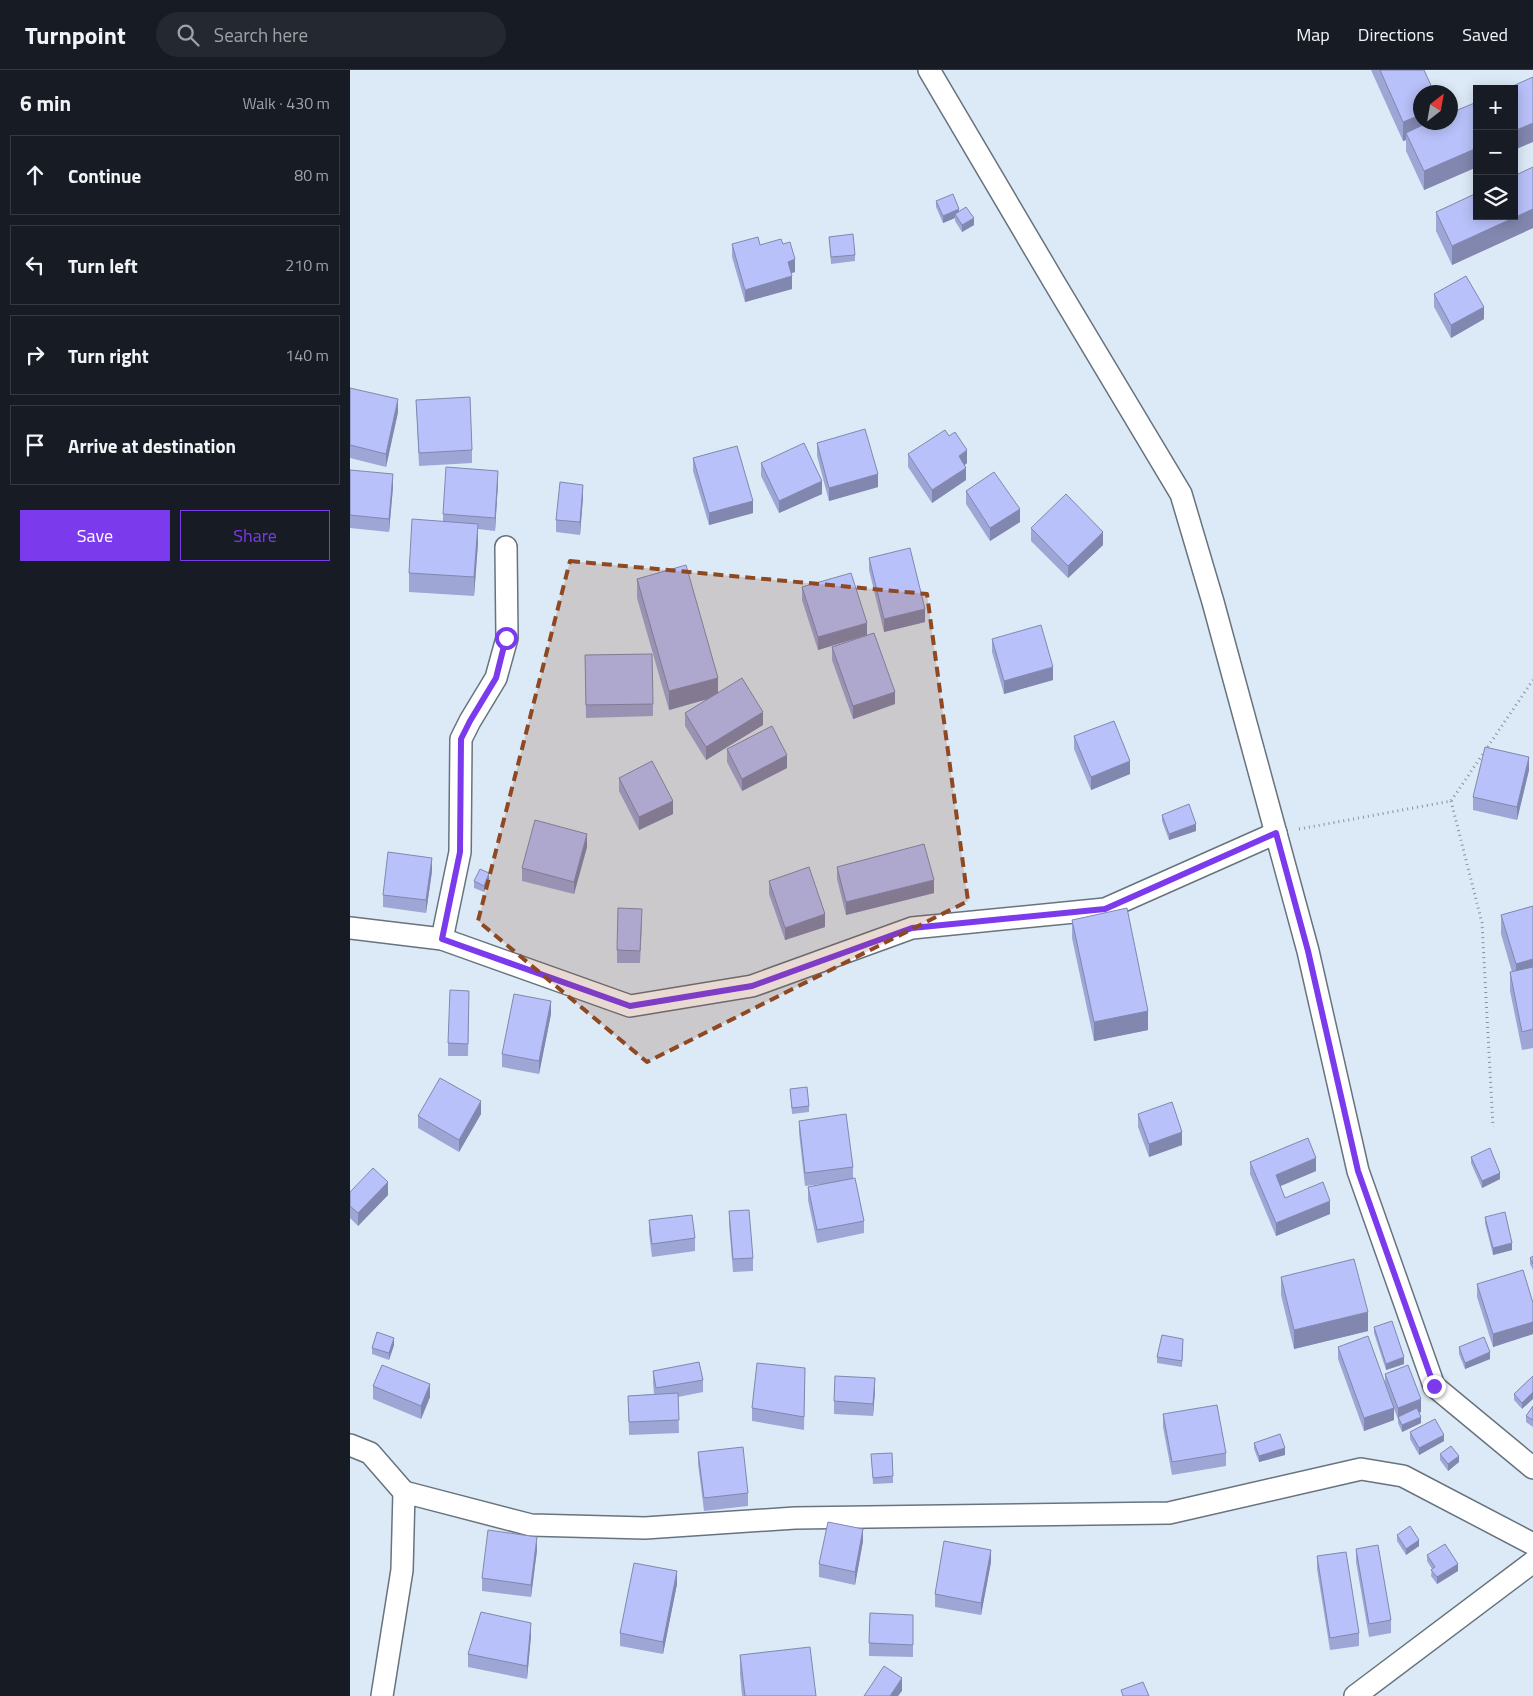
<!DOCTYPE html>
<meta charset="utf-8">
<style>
body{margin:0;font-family:"Titillium Web",sans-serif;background:#242831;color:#f1f3f6}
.controls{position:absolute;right:15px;top:15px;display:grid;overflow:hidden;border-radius:0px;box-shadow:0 2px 12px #0003}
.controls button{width:45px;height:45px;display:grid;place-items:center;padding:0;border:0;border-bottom:1px solid #363941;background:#171b24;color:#f1f3f6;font:25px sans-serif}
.compass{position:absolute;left:1063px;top:15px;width:45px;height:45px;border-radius:50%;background:#171b24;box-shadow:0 2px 12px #0003;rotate:31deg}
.stop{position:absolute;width:15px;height:15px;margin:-11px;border:4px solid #7c3aed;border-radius:50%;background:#fff}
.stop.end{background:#7c3aed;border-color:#fff;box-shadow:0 1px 5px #0008}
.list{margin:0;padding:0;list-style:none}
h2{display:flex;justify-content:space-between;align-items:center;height:65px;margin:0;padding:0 20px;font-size:21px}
h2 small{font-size:16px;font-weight:400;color:#9ea1a6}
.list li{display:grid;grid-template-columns:32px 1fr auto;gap:15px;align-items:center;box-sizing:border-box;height:80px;margin:0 10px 10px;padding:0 10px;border:1px solid #363941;border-radius:0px}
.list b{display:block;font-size:19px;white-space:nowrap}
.list em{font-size:16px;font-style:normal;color:#9ea1a6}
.actions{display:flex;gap:10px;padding:15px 20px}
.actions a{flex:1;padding:11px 0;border:1px solid #7c3aed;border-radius:0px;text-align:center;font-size:18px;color:#7c3aed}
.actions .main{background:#7c3aed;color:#fff}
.icon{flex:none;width:28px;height:28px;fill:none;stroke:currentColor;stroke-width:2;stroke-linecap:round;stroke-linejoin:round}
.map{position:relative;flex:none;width:1183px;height:1626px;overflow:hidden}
header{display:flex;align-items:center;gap:30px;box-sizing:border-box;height:70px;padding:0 25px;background:#171b24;border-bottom:1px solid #363941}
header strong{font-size:24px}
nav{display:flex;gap:28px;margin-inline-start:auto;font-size:18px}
.search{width:350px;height:45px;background:#242831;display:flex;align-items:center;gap:12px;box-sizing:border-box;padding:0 18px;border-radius:28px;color:#9ea1a6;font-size:19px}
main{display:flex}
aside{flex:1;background:#171b24}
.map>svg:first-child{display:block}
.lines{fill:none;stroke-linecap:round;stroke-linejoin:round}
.street-casing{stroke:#67737f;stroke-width:24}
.path{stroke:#89929b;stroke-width:3;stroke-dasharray:1 4;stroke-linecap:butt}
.street{stroke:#fff;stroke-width:21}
.wall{fill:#9ea6d6}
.shaded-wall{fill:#8187ae}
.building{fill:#b8c1f9;stroke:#8187ae}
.route{stroke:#7c3aed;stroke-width:6}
.marked{fill:#8e4822;fill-opacity:0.2;stroke:#8e4822;stroke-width:4;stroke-dasharray:10 6;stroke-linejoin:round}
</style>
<header>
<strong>Turnpoint</strong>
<div class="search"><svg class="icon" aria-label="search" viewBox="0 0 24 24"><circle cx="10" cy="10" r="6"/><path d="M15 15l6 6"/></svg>Search here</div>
<nav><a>Map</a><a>Directions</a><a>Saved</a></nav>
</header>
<main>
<aside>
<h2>6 min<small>Walk · 430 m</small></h2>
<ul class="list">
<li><svg class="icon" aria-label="ahead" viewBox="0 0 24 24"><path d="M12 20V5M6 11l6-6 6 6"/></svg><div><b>Continue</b></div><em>80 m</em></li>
<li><svg class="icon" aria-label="left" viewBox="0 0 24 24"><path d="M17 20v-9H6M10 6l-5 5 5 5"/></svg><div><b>Turn left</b></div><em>210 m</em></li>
<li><svg class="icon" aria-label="right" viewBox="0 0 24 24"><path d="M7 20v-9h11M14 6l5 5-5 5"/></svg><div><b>Turn right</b></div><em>140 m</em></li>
<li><svg class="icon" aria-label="arrive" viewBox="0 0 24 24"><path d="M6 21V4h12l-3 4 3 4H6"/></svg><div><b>Arrive at destination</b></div></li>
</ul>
<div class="actions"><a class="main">Save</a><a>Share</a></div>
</aside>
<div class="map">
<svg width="1183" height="1626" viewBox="0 0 1183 1626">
<rect width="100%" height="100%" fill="#dceaf7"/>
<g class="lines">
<!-- street casing -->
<g class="street-casing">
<g id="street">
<polyline points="579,0 704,212 831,424 863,532 958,881 1008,1101 1084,1316 1183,1398"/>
<polyline points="0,858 92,869 280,936 402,916 562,858 755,839 926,763"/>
<polyline points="92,869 110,782 111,669 120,651 146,608 157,568 156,477"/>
<polyline points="0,1375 20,1383 54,1422"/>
<polyline points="32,1626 52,1500 54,1422 181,1455 295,1458 445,1448 819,1443 1011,1399 1053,1406 1183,1474"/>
<polyline points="1005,1626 1183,1492"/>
</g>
</g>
<!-- path -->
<g class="path">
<polyline points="1101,731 1132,853 1143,1057"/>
<polyline points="949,759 1101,731 1183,610"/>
</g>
<!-- street -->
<use href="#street" class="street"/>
</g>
<!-- wall -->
<g class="wall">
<polygon points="1021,0 1074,0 1070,52 1100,52 1127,32 1127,97 1074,120 1056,81 1056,70 1053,71"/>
<polygon points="1183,97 1183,158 1102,195 1086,161 1086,142"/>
<polygon points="586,131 609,141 624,155 612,162 605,151 605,148 593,153 586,137"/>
<polygon points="479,167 505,185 505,191 481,194"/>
<polygon points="382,174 410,175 433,174 445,202 441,203 442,219 395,232 382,187"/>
<polygon points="1084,224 1134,249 1101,268 1084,237"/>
<polygon points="0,318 48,342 36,397 0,388"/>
<polygon points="66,330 122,380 122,393 69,396"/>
<polygon points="467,373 528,417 479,431 467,386"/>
<polygon points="558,384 617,393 615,395 616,410 582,433 558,397"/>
<polygon points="343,388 403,443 359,455 343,401"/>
<polygon points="411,393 472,424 429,443 411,406"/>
<polygon points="0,400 43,417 39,462 0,458"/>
<polygon points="148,413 145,461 128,459 128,473 124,526 59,522 59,503 93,452 93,444"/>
<polygon points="616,421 670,452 640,471 616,434"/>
<polygon points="233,427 230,465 206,462 206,450"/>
<polygon points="681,458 753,475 718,508 681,471"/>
<polygon points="519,488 575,552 534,562 519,500"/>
<polygon points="287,509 368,623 413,655 356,690 335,656 335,643 358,629 319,640 287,528"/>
<polygon points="452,517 517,565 468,580 452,530"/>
<polygon points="642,569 703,610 654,624 642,582"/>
<polygon points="482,577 545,634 503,649 482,590"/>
<polygon points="235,585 303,634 303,646 236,648"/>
<polygon points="724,666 780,704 741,720 724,679"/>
<polygon points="377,679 437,698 392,721 377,692"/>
<polygon points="1179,700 1167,750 1123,740 1123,727"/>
<polygon points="269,708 323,744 289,760 269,721"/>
<polygon points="812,745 846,761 819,770 812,751"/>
<polygon points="237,777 224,824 172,811 172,798"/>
<polygon points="487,797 584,823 496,845 487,809"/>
<polygon points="82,801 76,843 33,837 33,825"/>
<polygon points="139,810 134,822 124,818 124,811"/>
<polygon points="419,811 475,857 435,870 419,824"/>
<polygon points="1183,836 1183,978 1172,980 1160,921 1160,902 1162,902 1151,864 1151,845"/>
<polygon points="722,850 798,960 744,971 722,868"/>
<polygon points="292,852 290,893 267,893 267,880"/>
<polygon points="119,934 118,986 98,986 98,973"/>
<polygon points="201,944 189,1004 152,997 152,984"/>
<polygon points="440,1019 459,1036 459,1042 442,1044"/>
<polygon points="131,1044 109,1082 68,1058 68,1046"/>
<polygon points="788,1044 832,1075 799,1087 788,1057"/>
<polygon points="449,1051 503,1097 503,1108 514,1151 514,1163 467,1173 458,1130 458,1117 473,1114 455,1116 449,1063"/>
<polygon points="1121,1087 1150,1109 1132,1118 1121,1093"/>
<polygon points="900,1092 966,1101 930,1116 935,1128 980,1144 926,1166 900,1104"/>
<polygon points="0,1122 38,1125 8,1156 0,1148"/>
<polygon points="379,1141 403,1188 403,1201 383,1202 379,1154"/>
<polygon points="1135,1147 1162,1180 1143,1185 1135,1153"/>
<polygon points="299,1150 345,1168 345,1181 302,1187 299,1163"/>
<polygon points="1183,1186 1183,1200 1180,1194 1180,1188"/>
<polygon points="931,1207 1018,1261 944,1279 931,1225"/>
<polygon points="1127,1214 1183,1233 1183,1264 1143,1277 1127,1227"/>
<polygon points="1024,1257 1054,1294 1036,1300 1024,1263"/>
<polygon points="44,1275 39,1290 22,1284 22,1278"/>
<polygon points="833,1276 832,1297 807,1293 807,1287"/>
<polygon points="988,1277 1035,1313 1035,1304 1071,1342 1069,1342 1071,1353 1052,1362 1048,1353 1048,1349 1044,1339 1044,1350 1014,1361 988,1289"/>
<polygon points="1109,1277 1140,1289 1115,1299 1109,1284"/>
<polygon points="455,1298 454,1360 402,1351 402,1338"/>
<polygon points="303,1301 353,1310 353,1322 328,1327 329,1363 279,1365 278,1326 304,1324 303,1313"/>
<polygon points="1183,1306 1172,1339 1164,1330 1164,1324"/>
<polygon points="23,1316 80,1327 71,1349 23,1329"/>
<polygon points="525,1321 523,1346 484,1344 484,1331"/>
<polygon points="1183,1336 1183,1357 1176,1352 1176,1346"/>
<polygon points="813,1344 876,1383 876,1396 822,1405 813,1357"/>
<polygon points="1060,1362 1094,1371 1069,1385 1060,1369"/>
<polygon points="904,1373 935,1385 909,1392 904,1379"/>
<polygon points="348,1382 398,1423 398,1436 354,1441 348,1394"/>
<polygon points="521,1384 543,1406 543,1413 523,1414"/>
<polygon points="1090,1384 1109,1392 1098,1401 1090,1390"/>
<polygon points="1047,1465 1069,1476 1056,1485 1047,1471"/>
<polygon points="513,1471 505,1515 469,1507 469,1494"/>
<polygon points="1006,1479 1041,1550 1041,1563 1019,1567 1006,1492"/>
<polygon points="187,1480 181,1527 132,1521 132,1508"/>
<polygon points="1077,1485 1108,1501 1087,1514 1081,1506 1082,1499 1077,1491"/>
<polygon points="967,1486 1009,1563 1009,1576 980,1580 967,1499"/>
<polygon points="641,1492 631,1545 585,1537 585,1524"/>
<polygon points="327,1514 313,1584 270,1576 270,1563"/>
<polygon points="563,1545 563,1587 519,1586 519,1573"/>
<polygon points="181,1566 177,1609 118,1597 118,1584"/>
<polygon points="390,1585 466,1626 392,1626 390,1604"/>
</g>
<!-- shaded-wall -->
<g class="shaded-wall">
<polygon points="1070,45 1070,52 1090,52 1056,63 1056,70 1053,71 1053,52"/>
<polygon points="1183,53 1183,72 1164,80 1164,61"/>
<polygon points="1127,78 1127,97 1074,120 1074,101"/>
<polygon points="609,139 609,146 605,144 605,148 593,153 593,146"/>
<polygon points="1183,139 1183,158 1102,195 1102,176"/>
<polygon points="624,148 624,155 612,162 612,155"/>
<polygon points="445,189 445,202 438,204 438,192"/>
<polygon points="442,206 442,219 395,232 395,220"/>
<polygon points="1134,237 1134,249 1101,268 1101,255"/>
<polygon points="48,329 48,342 36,397 36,384"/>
<polygon points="617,380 617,393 609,399 609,386"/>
<polygon points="616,398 616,410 582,433 582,420"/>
<polygon points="148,401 148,413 145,461 145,448"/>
<polygon points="43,404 43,417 39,462 39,449"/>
<polygon points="528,404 528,417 479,431 479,418"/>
<polygon points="472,411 472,424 429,443 429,431"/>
<polygon points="233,415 233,427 230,465 230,452"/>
<polygon points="403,431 403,443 359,455 359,443"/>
<polygon points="670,439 670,452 640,471 640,458"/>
<polygon points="128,454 128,473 124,526 124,507"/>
<polygon points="753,462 753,475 718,508 718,496"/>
<polygon points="575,539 575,552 534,562 534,549"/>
<polygon points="517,553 517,565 468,580 468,567"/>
<polygon points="703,597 703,610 654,624 654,611"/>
<polygon points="368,608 368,626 319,640 319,621"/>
<polygon points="545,622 545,634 503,649 503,636"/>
<polygon points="413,642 413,655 356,690 356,677"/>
<polygon points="437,685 437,698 392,721 392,709"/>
<polygon points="1179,687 1179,700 1167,750 1167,737"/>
<polygon points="780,691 780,704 741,720 741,707"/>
<polygon points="323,731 323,744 289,760 289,747"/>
<polygon points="846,754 846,761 819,770 819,764"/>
<polygon points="237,764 237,777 224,824 224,812"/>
<polygon points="82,788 82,801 76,843 76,830"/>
<polygon points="139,803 139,810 134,822 134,816"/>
<polygon points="584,810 584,823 496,845 496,832"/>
<polygon points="475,844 475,857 435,870 435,858"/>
<polygon points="1183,889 1183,907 1166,912 1166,894"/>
<polygon points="201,931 201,944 189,1004 189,991"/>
<polygon points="798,941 798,960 744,971 744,952"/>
<polygon points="131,1031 131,1044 109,1082 109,1070"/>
<polygon points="832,1062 832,1075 799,1087 799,1074"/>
<polygon points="966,1088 966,1101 926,1118 926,1105"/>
<polygon points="1150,1103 1150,1109 1132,1118 1132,1111"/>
<polygon points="38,1112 38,1125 8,1156 8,1143"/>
<polygon points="980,1131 980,1144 926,1166 926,1153"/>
<polygon points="1162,1173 1162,1180 1143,1185 1143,1178"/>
<polygon points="1018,1242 1018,1261 944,1279 944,1260"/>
<polygon points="1183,1252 1183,1264 1143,1277 1143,1264"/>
<polygon points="44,1268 44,1275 39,1290 39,1283"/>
<polygon points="1140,1282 1140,1289 1115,1299 1115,1293"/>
<polygon points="1054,1287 1054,1294 1036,1300 1036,1294"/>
<polygon points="525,1308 525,1321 523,1346 523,1334"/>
<polygon points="80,1314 80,1327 71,1349 71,1336"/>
<polygon points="1183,1322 1183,1329 1172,1339 1172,1333"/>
<polygon points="1071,1329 1071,1342 1049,1350 1048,1348 1048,1338"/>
<polygon points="1044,1338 1044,1350 1014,1361 1014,1348"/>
<polygon points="1071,1347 1071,1353 1052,1362 1052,1355"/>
<polygon points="1094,1365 1094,1371 1069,1385 1069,1378"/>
<polygon points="935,1378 935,1385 909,1392 909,1386"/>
<polygon points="1109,1386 1109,1392 1098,1401 1098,1394"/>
<polygon points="513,1459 513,1471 505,1515 505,1502"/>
<polygon points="187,1467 187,1480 181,1527 181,1515"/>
<polygon points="1069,1470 1069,1476 1056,1485 1056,1479"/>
<polygon points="641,1480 641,1492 631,1545 631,1533"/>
<polygon points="1108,1494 1108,1501 1087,1514 1087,1507"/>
<polygon points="327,1501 327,1514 313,1584 313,1572"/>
<polygon points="181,1553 181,1566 177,1609 177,1596"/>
<polygon points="552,1608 552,1621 548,1626 540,1626"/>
</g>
<!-- building -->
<g class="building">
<polygon points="1030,0 1074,0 1084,22 1070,22 1070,45 1053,52"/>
<polygon points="1183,7 1183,53 1164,61 1164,19 1156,19"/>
<polygon points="1127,32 1127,78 1074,101 1056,63 1079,52 1100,52 1100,43"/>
<polygon points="1183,97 1183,139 1102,176 1086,142 1127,123 1127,146 1164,146 1164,106"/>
<polygon points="603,124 609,139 593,146 586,131"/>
<polygon points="616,137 624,148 612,155 605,144"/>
<polygon points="503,164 505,185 481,187 479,167"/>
<polygon points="408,167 410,175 431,169 433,174 440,172 445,189 438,192 442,206 395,220 382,174"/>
<polygon points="1116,206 1134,237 1101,255 1084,224"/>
<polygon points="0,318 48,329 36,384 0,375"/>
<polygon points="120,327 122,380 69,383 66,330"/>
<polygon points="515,359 528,404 479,418 467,373"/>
<polygon points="595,360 599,366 605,362 617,380 609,386 616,398 582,420 558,384"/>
<polygon points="454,373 472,411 429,431 411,393"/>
<polygon points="387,376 403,431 359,443 343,388"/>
<polygon points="96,397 148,401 145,448 93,444"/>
<polygon points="0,400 43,404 39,449 0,445"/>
<polygon points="644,402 670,439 640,458 616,421"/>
<polygon points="210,412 233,415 230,452 206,450"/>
<polygon points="716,424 753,462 718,496 681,458"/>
<polygon points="62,449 128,454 124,507 59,503"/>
<polygon points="560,478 575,539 534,549 519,488"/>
<polygon points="336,495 368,608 319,621 287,509"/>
<polygon points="501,503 517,553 468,567 452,517"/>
<polygon points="691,555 703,597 654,611 642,569"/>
<polygon points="524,563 545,622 503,636 482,577"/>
<polygon points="302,584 303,634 236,635 235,585"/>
<polygon points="392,608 413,642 356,677 335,643"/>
<polygon points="764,651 780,691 741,707 724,666"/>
<polygon points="422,656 437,685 392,709 377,679"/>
<polygon points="1135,677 1179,687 1167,737 1123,727"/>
<polygon points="302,691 323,731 289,747 269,708"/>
<polygon points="839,734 846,754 819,764 812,745"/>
<polygon points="185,750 237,764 224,812 172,798"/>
<polygon points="574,774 584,810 496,832 487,797"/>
<polygon points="38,782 82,788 76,830 33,825"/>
<polygon points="459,797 475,844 435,858 419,811"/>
<polygon points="130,799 139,803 134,816 124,811"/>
<polygon points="1183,836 1183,889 1166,894 1151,845"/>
<polygon points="268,838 292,839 290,881 267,880"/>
<polygon points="777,838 798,941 744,952 722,850"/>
<polygon points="1183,897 1183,959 1172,962 1160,902"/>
<polygon points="100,920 119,921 118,974 98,973"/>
<polygon points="164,924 201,931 189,991 152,984"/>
<polygon points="90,1008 131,1031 109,1070 68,1046"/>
<polygon points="457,1017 459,1036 442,1038 440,1019"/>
<polygon points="822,1032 832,1062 799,1074 788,1044"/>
<polygon points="496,1044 503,1097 455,1103 449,1051"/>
<polygon points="958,1068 966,1088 926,1105 935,1128 973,1112 980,1131 926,1153 900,1092"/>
<polygon points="1140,1078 1150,1103 1132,1111 1121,1087"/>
<polygon points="23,1098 38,1112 8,1143 0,1136 0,1122"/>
<polygon points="505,1108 514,1151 467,1160 458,1117"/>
<polygon points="399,1140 403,1188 383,1189 379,1141"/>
<polygon points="1155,1142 1162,1173 1143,1178 1135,1147"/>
<polygon points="342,1145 345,1168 302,1174 299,1150"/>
<polygon points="1183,1186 1183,1194 1180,1188"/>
<polygon points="1004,1189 1018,1242 944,1260 931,1207"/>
<polygon points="1173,1200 1183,1233 1183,1252 1143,1264 1127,1214"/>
<polygon points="1042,1251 1054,1287 1036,1294 1024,1257"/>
<polygon points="27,1262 44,1268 39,1283 22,1278"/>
<polygon points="812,1265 833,1269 832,1291 807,1287"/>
<polygon points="1018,1266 1044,1338 1014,1348 988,1277"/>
<polygon points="1134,1267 1140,1282 1115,1293 1109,1277"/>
<polygon points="349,1292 353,1310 306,1318 303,1301"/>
<polygon points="407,1293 455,1298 454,1347 402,1338"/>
<polygon points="32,1295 80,1314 71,1336 23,1316"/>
<polygon points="1058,1295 1071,1329 1048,1338 1035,1304"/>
<polygon points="485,1306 525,1308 523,1334 484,1331"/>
<polygon points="1183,1306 1183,1322 1172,1333 1164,1324"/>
<polygon points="328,1323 329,1350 279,1352 278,1326"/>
<polygon points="867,1335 876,1383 822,1392 813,1344"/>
<polygon points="1183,1336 1183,1350 1176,1346"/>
<polygon points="1067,1338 1071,1347 1052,1355 1048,1347"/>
<polygon points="1085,1349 1094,1365 1069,1378 1060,1362"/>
<polygon points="930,1364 935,1378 909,1386 904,1373"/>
<polygon points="1101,1376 1109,1386 1098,1394 1090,1384"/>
<polygon points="393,1377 398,1423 354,1428 348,1382"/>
<polygon points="542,1383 543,1406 523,1408 521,1384"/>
<polygon points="478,1452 513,1459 505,1502 469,1494"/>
<polygon points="1060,1456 1069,1470 1056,1479 1047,1465"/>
<polygon points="138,1460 187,1467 181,1515 132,1508"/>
<polygon points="594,1471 641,1480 631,1533 585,1524"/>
<polygon points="1095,1474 1108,1494 1087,1507 1081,1500 1085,1497 1077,1485"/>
<polygon points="1028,1475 1041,1550 1019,1554 1006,1479"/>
<polygon points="996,1482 1009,1563 980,1568 967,1486"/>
<polygon points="284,1493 327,1501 313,1572 270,1563"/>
<polygon points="131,1542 181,1553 177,1596 118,1584"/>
<polygon points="520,1543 563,1545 563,1575 519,1573"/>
<polygon points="460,1577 466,1626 395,1626 390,1585"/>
<polygon points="534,1596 552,1608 540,1626 514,1626"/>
<polygon points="793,1612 799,1626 773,1626 771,1620"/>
</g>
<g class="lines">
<!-- route -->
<polyline class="route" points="156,568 146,608 120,651 111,669 110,782 92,869 280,936 402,916 562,858 755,839 926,763 958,881 1008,1101 1084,1316"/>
</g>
<!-- marked area -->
<path class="marked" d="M220,491L577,524L618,831L297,992L128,851Z"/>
</svg>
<div class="controls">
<button>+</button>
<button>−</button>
<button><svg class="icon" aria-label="layers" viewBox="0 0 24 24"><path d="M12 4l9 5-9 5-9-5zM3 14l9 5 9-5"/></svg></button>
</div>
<svg class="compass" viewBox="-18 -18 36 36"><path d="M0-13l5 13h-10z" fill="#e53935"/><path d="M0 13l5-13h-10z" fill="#9ea1a6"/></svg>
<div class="stop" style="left:156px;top:568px"></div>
<div class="stop end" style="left:1084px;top:1316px"></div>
</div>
</main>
